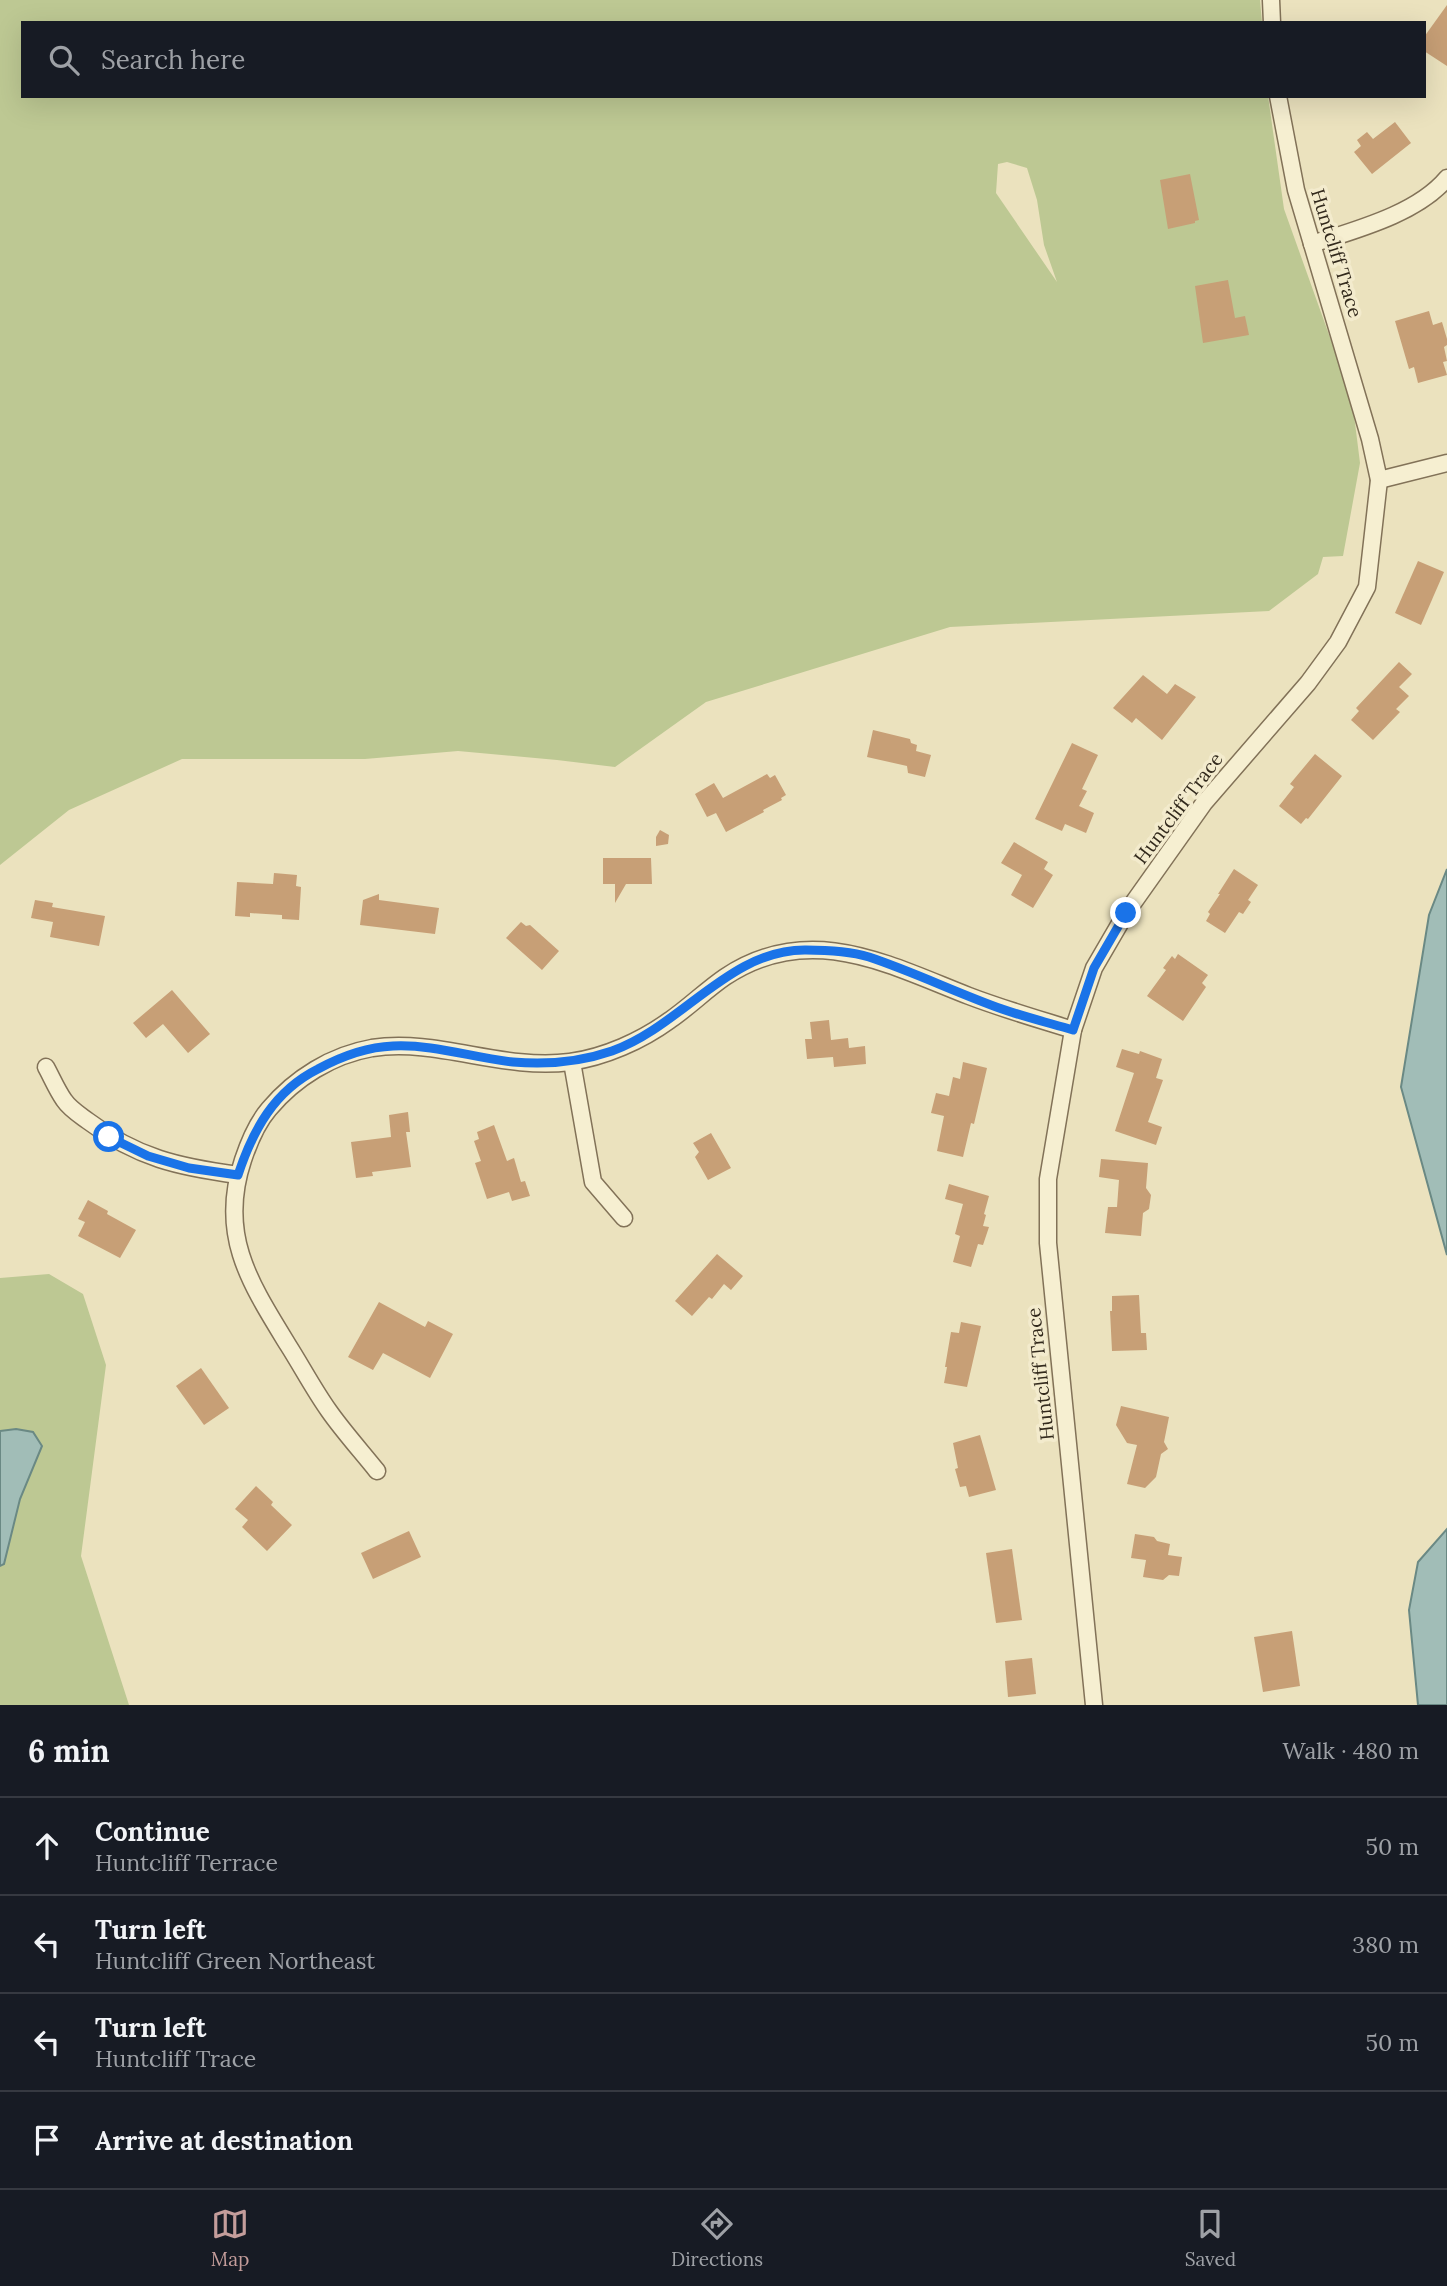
<!DOCTYPE html>
<meta charset="utf-8">
<style>
body{margin:0;font-family:Lora,serif;background:#242831;color:#f1f3f6}
.stop{position:absolute;width:21px;height:21px;margin:-16px;border:5px solid #1a73e8;border-radius:50%;background:#fff}
.stop.end{background:#1a73e8;border-color:#fff;box-shadow:0 2px 7px #0008}
.list{margin:0;padding:0;list-style:none}
h2{display:flex;justify-content:space-between;align-items:center;height:91px;margin:0;padding:0 28px;font-size:30px}
h2 small{font-size:23px;font-weight:400;color:#9ea1a6}
.list li{display:grid;grid-template-columns:46px 1fr auto;gap:21px;align-items:center;box-sizing:border-box;height:98px;padding:0 28px;border-top:2px solid #363941}
.list b{display:block;font-size:26px;white-space:nowrap}
.list p{margin:0;font-size:23px;white-space:nowrap;color:#9ea1a6}
.list em{font-size:23px;font-style:normal;color:#9ea1a6}
.icon{flex:none;width:38px;height:38px;fill:none;stroke:currentColor;stroke-width:2;stroke-linecap:round;stroke-linejoin:round}
.map{position:relative;flex:none;width:1447px;height:1705px;overflow:hidden}
.search{position:absolute;background:#171b24;box-shadow:0 7px 28px #0002;left:21px;right:21px;top:21px;height:77px;display:flex;align-items:center;gap:18px;box-sizing:border-box;padding:0 24px;border-radius:0px;color:#9ea1a6;font-size:26px}
.sheet{height:483px;background:#171b24}
nav{display:flex;justify-content:space-around;align-items:center;box-sizing:border-box;height:98px;border-top:2px solid #363941;background:#171b24;font-size:19px;color:#9ea1a6}
nav a{display:grid;justify-items:center;gap:4px}
nav .on{color:#c49d9b}
.map>svg:first-child{display:block}
.green{fill:#bdc893;fill-rule:evenodd}
.water{fill:#a1bdb7;stroke:#6a8984;stroke-width:2}
.building{fill:#c79f76}
.lines{fill:none;stroke-linecap:round;stroke-linejoin:round}
.minor-casing{stroke:#827258;stroke-width:19}
.minor{stroke:#f6efd1;stroke-width:16}
.route{stroke:#1a73e8;stroke-width:9}
.labels{text-anchor:middle;stroke-width:7;stroke-linejoin:round;paint-order:stroke}
.street-label{font-size:19px;fill:#32291c;stroke:#f3ebcd}
</style>
<div class="map">
<svg width="1447" height="1705" viewBox="0 0 1447 1705">
<rect width="100%" height="100%" fill="#ebe2be"/>
<!-- green -->
<g class="green">
<path d="M0,0H1260L1262,23H23V96H1268L1284,209L1352,399L1360,463L1343,556L1323,557L1318,574L1269,611L950,627L706,702L615,767L557,760L458,751L365,759H182L69,810L0,865ZM1007,162L1027,168L1037,200L1044,245L1057,282L996,193L998,164Z"/>
<polygon points="49,1274 83,1294 106,1365 81,1556 129,1705 0,1705 0,1278"/>
</g>
<!-- water -->
<g class="water">
<polygon points="1447,869 1447,1255 1401,1087 1429,915"/>
<polygon points="16,1429 33,1432 42,1446 20,1499 4,1564 0,1566 0,1431"/>
<polygon points="1447,1529 1447,1705 1418,1705 1409,1610 1418,1562"/>
</g>
<!-- building -->
<g class="building">
<polygon points="1447,5 1447,66 1424,51 1424,37"/>
<polygon points="1395,122 1411,143 1372,174 1354,152 1361,146 1357,140 1367,132 1373,139"/>
<polygon points="1190,174 1199,220 1195,221 1195,223 1168,229 1160,180"/>
<polygon points="1228,280 1235,318 1245,316 1249,335 1203,343 1195,286"/>
<polygon points="1429,311 1433,325 1442,322 1447,339 1447,345 1444,347 1447,361 1443,362 1447,375 1418,383 1414,367 1409,369 1395,321"/>
<polygon points="1418,561 1444,572 1421,625 1395,613"/>
<polygon points="1399,662 1412,674 1399,687 1409,696 1396,709 1400,712 1373,740 1351,720 1359,711 1356,708"/>
<polygon points="1143,675 1167,694 1175,684 1196,697 1162,740 1136,718 1132,723 1113,708"/>
<polygon points="873,730 910,739 911,743 917,745 916,751 931,755 925,777 908,773 907,766 867,757"/>
<polygon points="1072,743 1098,755 1082,789 1087,791 1079,806 1094,813 1086,833 1065,824 1062,831 1035,819"/>
<polygon points="1315,754 1342,776 1308,819 1306,818 1301,824 1279,806 1294,787 1290,784"/>
<polygon points="767,774 770,778 775,775 786,795 781,798 782,800 763,810 764,812 726,832 716,813 707,817 695,794 714,783 723,798"/>
<polygon points="660,830 669,835 668,844 656,846 656,837"/>
<polygon points="1014,842 1048,862 1044,869 1053,875 1033,908 1011,895 1022,875 1001,863"/>
<polygon points="603,858 651,858 652,884 626,884 615,903 615,884 603,884"/>
<polygon points="1234,869 1258,885 1248,900 1251,902 1243,914 1239,912 1225,933 1206,921 1210,914 1208,912 1220,894 1218,894"/>
<polygon points="274,873 297,875 296,886 301,887 299,920 282,919 282,915 250,913 250,917 235,916 237,882 273,884"/>
<polygon points="379,894 379,900 439,908 435,934 360,925 363,900"/>
<polygon points="35,900 53,903 52,907 105,916 99,946 50,937 53,922 31,918"/>
<polygon points="521,922 526,926 530,925 559,951 542,970 506,938"/>
<polygon points="1178,954 1208,975 1202,983 1206,987 1183,1021 1147,996 1166,970 1163,968 1172,956 1175,959"/>
<polygon points="172,990 210,1034 188,1053 163,1024 146,1038 133,1023"/>
<polygon points="829,1020 831,1040 848,1038 849,1048 865,1046 866,1064 834,1067 833,1057 807,1059 805,1039 812,1039 810,1022"/>
<polygon points="1122,1049 1139,1054 1140,1051 1162,1059 1156,1078 1163,1080 1148,1122 1162,1127 1156,1145 1115,1131 1134,1073 1116,1067"/>
<polygon points="963,1062 987,1068 974,1124 971,1123 963,1157 937,1151 944,1116 931,1113 936,1093 949,1096 953,1077 960,1079"/>
<polygon points="408,1112 410,1132 406,1132 411,1167 372,1172 373,1176 356,1178 351,1142 391,1137 389,1115"/>
<polygon points="494,1125 507,1161 514,1158 521,1182 525,1181 530,1196 512,1201 509,1192 487,1199 475,1163 481,1161 474,1141 479,1139 477,1132"/>
<polygon points="711,1133 731,1168 708,1180 695,1157 699,1152 693,1143"/>
<polygon points="1101,1159 1148,1163 1146,1188 1151,1195 1149,1209 1143,1213 1141,1236 1105,1233 1108,1207 1117,1207 1119,1180 1099,1177"/>
<polygon points="949,1184 989,1196 984,1214 986,1215 983,1226 989,1227 983,1245 978,1244 971,1267 953,1262 960,1236 955,1234 963,1204 945,1199"/>
<polygon points="88,1200 108,1211 107,1214 136,1230 120,1258 78,1236 85,1222 78,1219"/>
<polygon points="717,1254 743,1276 731,1290 724,1284 712,1299 709,1297 692,1316 675,1301"/>
<polygon points="1139,1295 1141,1333 1146,1333 1147,1350 1112,1351 1110,1311 1112,1311 1112,1296"/>
<polygon points="379,1302 425,1327 428,1321 453,1334 430,1378 383,1353 373,1370 348,1357"/>
<polygon points="961,1322 981,1326 967,1387 944,1383 947,1367 945,1367 951,1332 959,1333"/>
<polygon points="201,1368 229,1408 204,1425 176,1386"/>
<polygon points="1121,1406 1169,1417 1164,1442 1168,1449 1161,1454 1156,1477 1145,1488 1127,1484 1137,1445 1127,1443 1116,1425"/>
<polygon points="980,1435 996,1490 969,1497 966,1486 960,1487 955,1469 958,1468 953,1443"/>
<polygon points="256,1486 273,1502 271,1505 292,1525 267,1551 242,1527 248,1520 235,1509"/>
<polygon points="409,1531 421,1557 373,1579 361,1553"/>
<polygon points="1135,1534 1154,1537 1157,1541 1170,1544 1168,1555 1182,1557 1179,1576 1169,1575 1163,1580 1143,1577 1146,1560 1131,1558"/>
<polygon points="1012,1549 1022,1620 996,1623 986,1553"/>
<polygon points="1292,1631 1300,1686 1263,1692 1254,1637"/>
<polygon points="1032,1658 1036,1694 1008,1697 1005,1661"/>
</g>
<g class="lines">
<!-- minor casing -->
<g class="minor-casing">
<g id="minor">
<polyline points="1271,0 1272,23"/>
<path d="M1312,244C1355,230 1417,214 1447,178"/>
<polyline points="1379,480 1447,463"/>
<polyline points="572,1062 593,1182 624,1218"/>
<path d="M46,1067C52,1078 57,1090 64,1100C70,1109 80,1115 88,1121C137,1158 179,1167 238,1175"/>
<path d="M377,1471C361,1451 343,1431 329,1411C314,1390 302,1367 288,1345C250,1283 218,1235 243,1160C249,1142 257,1123 269,1109C295,1078 332,1055 372,1048C438,1038 503,1071 570,1062C605,1057 641,1041 670,1020C689,1007 706,990 725,977C809,921 887,964 969,996C1003,1009 1038,1019 1073,1030"/>
<polyline points="1094,1705 1048,1243 1048,1179 1073,1030 1094,968 1126,913 1204,803 1308,683 1338,642 1367,587 1379,480 1370,439 1296,190 1278,96"/>
</g>
</g>
<!-- minor -->
<use href="#minor" class="minor"/>
</g>
<g class="lines">
<!-- route -->
<path class="route" d="M109,1137L148,1156L189,1168L238,1175C253,1130 274,1091 318,1069C342,1056 366,1047 393,1046C434,1044 473,1058 513,1062C547,1065 580,1062 612,1051C682,1026 730,949 806,950C827,950 849,951 869,957C914,972 957,993 1002,1009C1025,1017 1049,1023 1073,1030L1094,968L1126,913"/>
</g>
<g class="labels">
<!-- street labels -->
<g class="street-label">
<text transform="translate(1337 253) rotate(73)" y="7">Huntcliff Trace</text>
<text transform="translate(1178 808) rotate(-53)" y="7">Huntcliff Trace</text>
<text transform="translate(1040 1374) rotate(-96)" y="7">Huntcliff Trace</text>
</g>
</g>
</svg>
<div class="stop" style="left:109px;top:1137px"></div>
<div class="stop end" style="left:1126px;top:913px"></div>
<div class="search"><svg class="icon" aria-label="search" viewBox="0 0 24 24"><circle cx="10" cy="10" r="6"/><path d="M15 15l6 6"/></svg>Search here</div>
</div>
<section class="sheet">
<h2>6 min<small>Walk · 480 m</small></h2>
<ul class="list">
<li><svg class="icon" aria-label="ahead" viewBox="0 0 24 24"><path d="M12 20V5M6 11l6-6 6 6"/></svg><div><b>Continue</b><p>Huntcliff Terrace</p></div><em>50 m</em></li>
<li><svg class="icon" aria-label="left" viewBox="0 0 24 24"><path d="M17 20v-9H6M10 6l-5 5 5 5"/></svg><div><b>Turn left</b><p>Huntcliff Green Northeast</p></div><em>380 m</em></li>
<li><svg class="icon" aria-label="left" viewBox="0 0 24 24"><path d="M17 20v-9H6M10 6l-5 5 5 5"/></svg><div><b>Turn left</b><p>Huntcliff Trace</p></div><em>50 m</em></li>
<li><svg class="icon" aria-label="arrive" viewBox="0 0 24 24"><path d="M6 21V4h12l-3 4 3 4H6"/></svg><div><b>Arrive at destination</b></div></li>
</ul>
</section>
<nav>
<a class="on"><svg class="icon" aria-label="map" viewBox="0 0 24 24"><path d="M3 6l6-2 6 2 6-2v14l-6 2-6-2-6 2zM9 4v14M15 6v14"/></svg>Map</a>
<a><svg class="icon" aria-label="directions" viewBox="0 0 24 24"><path d="M12 3l9 9-9 9-9-9zM9 14v-3h6M13 9l2 2-2 2"/></svg>Directions</a>
<a><svg class="icon" aria-label="saved" viewBox="0 0 24 24"><path d="M7 4h10v16l-5-4-5 4z"/></svg>Saved</a>
</nav>
